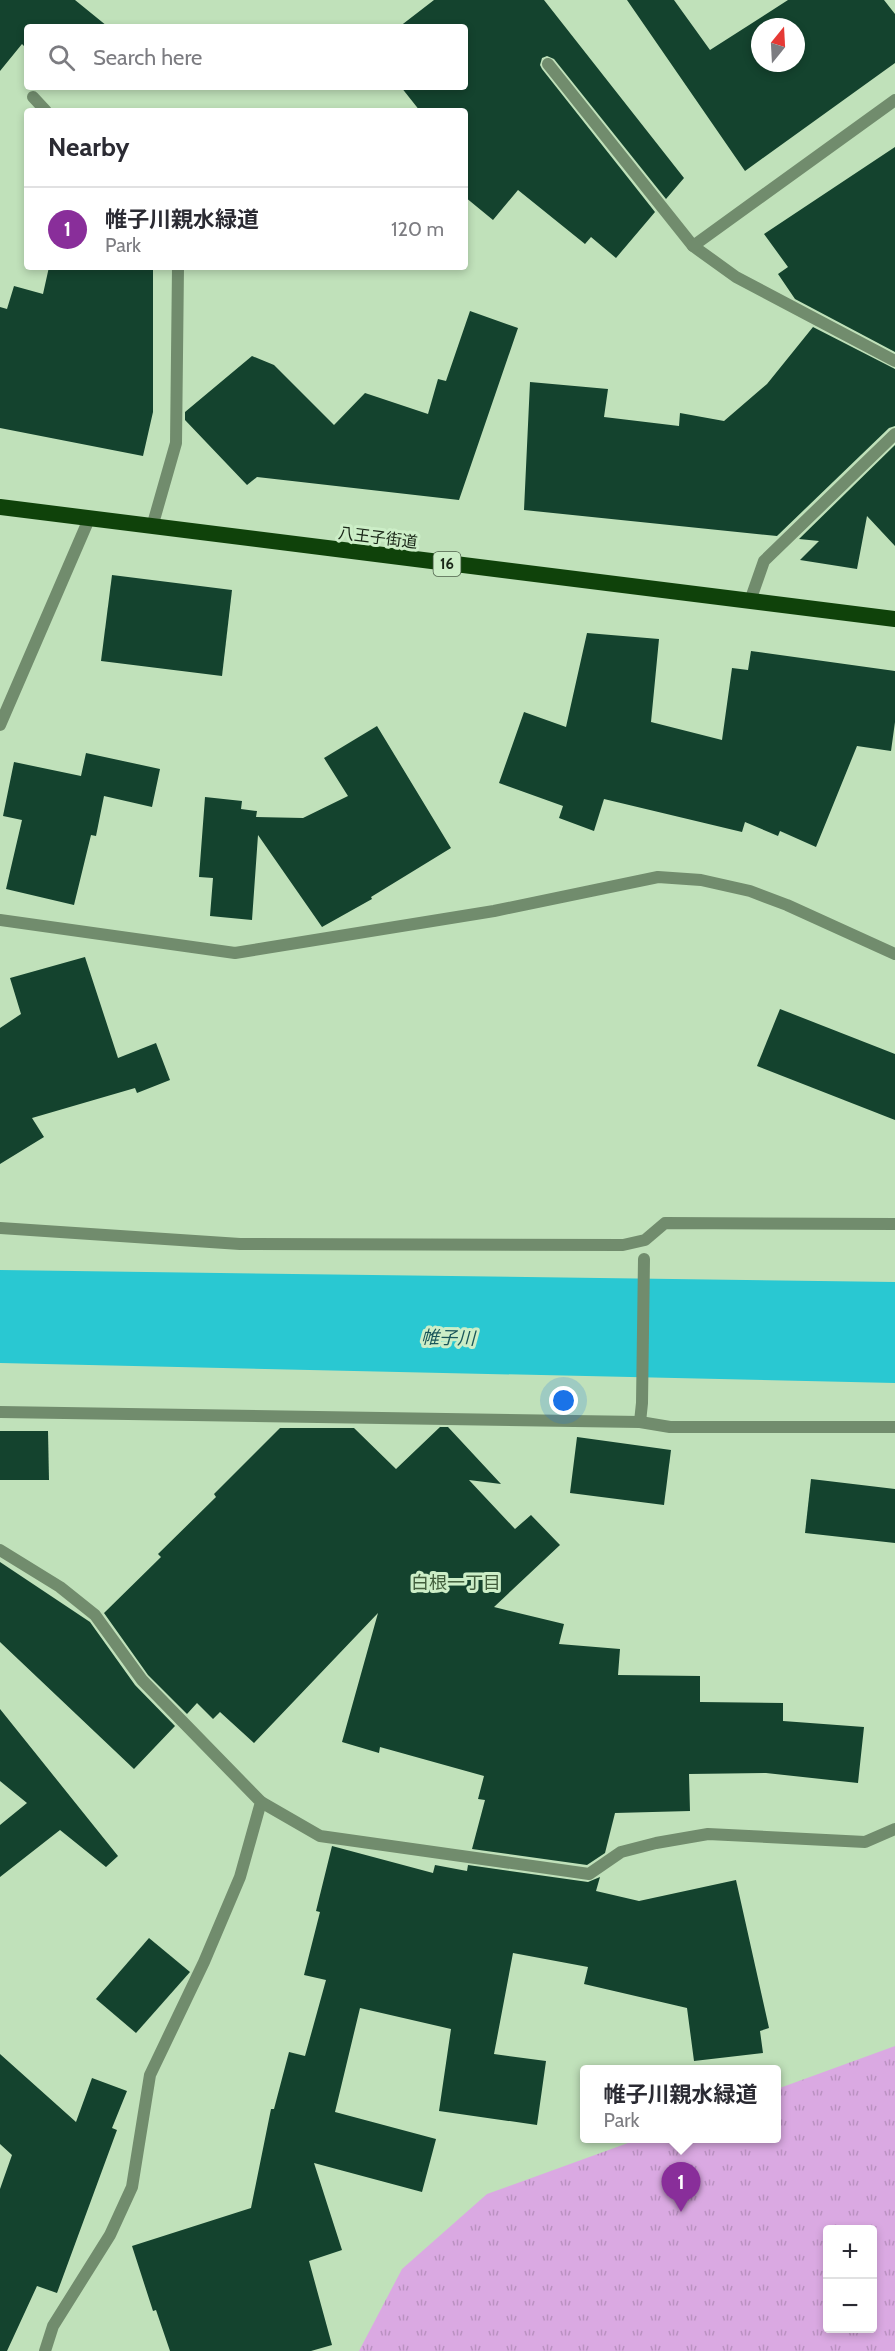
<!DOCTYPE html>
<meta charset="utf-8">
<style>
body{margin:0;font-family:Cabin,"Noto Sans JP",sans-serif;background:#f2f2f3;color:#2b2b33}
.controls{position:absolute;right:18px;bottom:18px;display:grid;overflow:hidden;border-radius:6px;box-shadow:0 3px 9px #0003}
.controls button{width:54px;height:54px;display:grid;place-items:center;padding:0;border:0;border-bottom:2px solid #e1e1e2;background:#fff;color:#2b2b33;font:30px sans-serif}
.compass{position:absolute;left:751px;top:18px;width:54px;height:54px;border-radius:50%;background:#fff;box-shadow:0 3px 9px #0003;rotate:18deg}
.you{position:absolute;left:564px;top:1401px;width:21px;height:21px;margin:-15px;border:4px solid #fff;border-radius:50%;background:#1a73e8;box-shadow:0 0 0 9px #1a73e833}
.badge{display:grid;place-items:center;width:39px;height:39px;border-radius:50%;background:#892e9a;color:#fff;font-size:20px;font-weight:700}
.pin{position:absolute;translate:-50% -50px;filter:drop-shadow(0 2px 3px #0008)}
.pin::after{content:'';position:absolute;top:32px;width:21px;height:18px;background:inherit;clip-path:polygon(0 0,100% 0,50% 100%)}
.popup{position:absolute;left:580px;top:2065px;width:201px;height:78px;box-sizing:border-box;display:grid;place-content:center;border-radius:6px;background:#fff;filter:drop-shadow(0 2px 4px #0005);font-size:20px;white-space:nowrap;color:#7c7c81}
.popup b{font-size:22px;color:#2b2b33}
.popup::after{content:'';position:absolute;left:50%;top:100%;margin-left:-12px;border:12px solid transparent;border-top-color:#fff}
.list{margin:0;padding:0;list-style:none}
h2{display:flex;justify-content:space-between;align-items:center;height:78px;margin:0;padding:0 24px;font-size:26px}
h2 small{font-size:20px;font-weight:400;color:#7c7c81}
.list li{display:grid;grid-template-columns:39px 1fr auto;gap:18px;align-items:center;box-sizing:border-box;height:84px;padding:0 24px;border-top:2px solid #e1e1e2}
.list b{display:block;font-size:22px;white-space:nowrap}
.list p{margin:0;font-size:20px;white-space:nowrap;color:#7c7c81}
.list em{font-size:20px;font-style:normal;color:#7c7c81}
.icon{flex:none;width:33px;height:33px;fill:none;stroke:currentColor;stroke-width:2;stroke-linecap:round;stroke-linejoin:round}
.map{position:relative;flex:none;width:895px;height:2351px;overflow:hidden}
.search{position:absolute;background:#fff;box-shadow:0 3px 9px #0003;left:24px;top:24px;width:444px;height:66px;display:flex;align-items:center;gap:15px;box-sizing:border-box;padding:0 21px;border-radius:6px;color:#7c7c81;font-size:22px}
.panel{position:absolute;background:#fff;box-shadow:0 3px 9px #0003;left:24px;top:108px;width:444px;height:162px;border-radius:6px}
.map>svg:first-child{display:block}
.grass{fill:url(#grass-tufts);fill-rule:evenodd}
.water{fill:#29c8d2}
.building{fill:#14432e;fill-rule:evenodd}
.lines{fill:none;stroke-linecap:round;stroke-linejoin:round}
.pedestrian{stroke:#718c6d;stroke-width:12}
.minor{stroke:#718c6d;stroke-width:12}
.trunk{stroke:#0f420a;stroke-width:16}
.labels{text-anchor:middle;stroke-width:6;stroke-linejoin:round;paint-order:stroke}
.shield{fill:#cceec7;stroke:#4f624c;stroke-width:1.5}
.shield-label{font-size:15px;font-weight:bold;fill:#192617}
.street-label{font-size:16px;fill:#192617;stroke:#cceec7}
.water-label{font-size:18px;font-style:italic;fill:#19565a;stroke:#cceec7}
.neighbourhood-label{font-size:18px;fill:#415d3c;stroke:#cceec7}
</style>
<div class="map">
<svg width="895" height="2351" viewBox="0 0 895 2351">
<defs>
<pattern id="grass-tufts" width="24" height="20" patternUnits="userSpaceOnUse" patternTransform="scale(1.5)"><rect width="24" height="20" fill="#daa9e2"/><path d="M3 7l-1-3M5 7V3M7 7l1-3M15 17l-1-3M17 17v-4M19 17l1-3" fill="none" stroke="#ba91c1"/></pattern>
</defs>
<rect width="100%" height="100%" fill="#c0e1ba"/>
<!-- grass -->
<path class="grass" d="M895,2046V2351H359L402,2269L487,2194L639,2139L777,2138V2089ZM828,2230H872V2328H828Z"/>
<!-- water -->
<polygon class="water" points="0,1270 895,1282 895,1383 0,1363"/>
<!-- building -->
<g class="building">
<polygon points="0,0 75,0 107,26 27,27 27,49 22,44 0,71"/>
<polygon points="434,0 544,0 684,178 666,199 554,59 547,56 542,58 540,65 542,69 655,212 616,258 591,237 585,244 518,190 493,220 465,197 465,111 420,111 401,87 465,87 465,27 399,27"/>
<path d="M627,0H674L710,50L788,0H884L895,14V63L745,171ZM760,27H796V63H760Z"/>
<polygon points="895,147 895,352 795,299 778,274 788,267 764,234"/>
<polygon points="49,267 153,267 153,412 143,456 0,428 0,307 7,309 14,286 43,294"/>
<polygon points="470,311 518,328 459,500 257,477 247,485 185,420 185,412 252,356 274,365 334,425 365,393 428,414 438,379 446,381"/>
<polygon points="813,327 895,369 895,426 889,428 777,536 524,510 530,382 608,389 604,417 679,426 680,413 724,421 767,384"/>
<polygon points="895,445 895,546 867,516 857,569 800,560 819,541 799,539"/>
<polygon points="112,575 232,590 222,676 101,661"/>
<polygon points="587,633 659,639 651,722 722,740 732,668 748,670 751,651 895,671 895,722 891,751 857,746 816,847 780,831 778,836 745,822 742,832 604,799 594,831 559,818 563,806 499,783 524,712 566,727"/>
<polygon points="377,726 451,848 371,897 372,899 322,927 258,835 252,920 210,916 213,878 199,877 205,797 242,801 241,809 257,811 256,817 303,818 348,796 324,758"/>
<polygon points="86,753 160,769 152,807 104,796 96,836 91,835 74,905 6,889 22,820 3,816 14,762 81,776"/>
<polygon points="85,957 118,1058 156,1043 170,1080 137,1093 135,1088 32,1118 44,1137 0,1164 0,1028 21,1014 10,978"/>
<polygon points="780,1009 895,1054 895,1120 757,1066"/>
<polygon points="440,1427 448,1427 501,1484 469,1480 515,1529 531,1515 560,1545 494,1607 564,1624 559,1644 620,1649 618,1675 700,1676 700,1702 783,1703 783,1721 864,1727 858,1783 766,1773 689,1774 690,1811 615,1813 605,1853 587,1865 472,1849 485,1800 478,1799 484,1776 380,1747 379,1753 342,1742 378,1613 254,1743 220,1712 213,1719 197,1703 187,1714 148,1675 104,1613 161,1557 158,1554 216,1497 214,1494 280,1428 354,1428 396,1469"/>
<polygon points="0,1431 48,1431 49,1480 0,1480"/>
<polygon points="577,1437 671,1450 664,1505 570,1493"/>
<polygon points="811,1479 895,1489 895,1543 805,1533"/>
<polygon points="0,1562 90,1622 135,1685 175,1726 134,1769 0,1642"/>
<polygon points="0,1709 118,1856 106,1867 60,1830 0,1877 0,1825 27,1803 0,1781"/>
<polygon points="332,1846 433,1873 435,1865 467,1871 468,1865 588,1882 600,1877 596,1891 639,1901 736,1880 769,2028 760,2031 763,2053 694,2061 687,2008 584,1984 588,1967 513,1953 494,2054 546,2061 537,2125 439,2111 451,2029 360,2008 335,2112 436,2139 422,2192 314,2163 342,2250 309,2261 332,2345 311,2351 170,2351 156,2310 153,2311 132,2246 251,2208 271,2109 274,2109 289,2052 305,2056 326,1980 304,1975 320,1912 316,1911"/>
<polygon points="149,1938 190,1972 136,2033 96,1999"/>
<polygon points="0,2054 76,2122 92,2078 127,2091 112,2128 117,2130 57,2293 37,2286 7,2351 0,2351 0,2189 12,2155 0,2144"/>
</g>
<g class="lines">
<!-- pedestrian -->
<g class="pedestrian">
<polyline points="0,1228 240,1244 623,1245 645,1240 665,1223 895,1224"/>
<polyline points="640,1422 670,1427 895,1427"/>
</g>
<!-- minor -->
<g class="minor">
<polyline points="548,64 693,246 736,277 895,361"/>
<polyline points="33,97 46,111"/>
<polyline points="693,246 895,100"/>
<polyline points="152,527 176,443 178,267"/>
<polyline points="750,601 764,561 895,434"/>
<polyline points="0,725 89,519"/>
<polyline points="0,920 235,953 494,911 658,877 701,880 750,891 787,905 895,954"/>
<polyline points="0,1412 640,1422 642,1403 644,1259"/>
<polyline points="0,1550 60,1587 95,1615 142,1680 261,1802 240,1877 204,1962 150,2075 132,2187 110,2235 53,2326 45,2351"/>
<polyline points="261,1802 320,1836 589,1874 621,1852 656,1843 708,1834 865,1842 895,1829"/>
</g>
<!-- trunk -->
<polyline class="trunk" points="0,507 895,619"/>
</g>
<g class="labels">
<!-- shield labels -->
<rect class="shield" x="433.5" y="552" width="27" height="24" rx="4.5"/>
<g class="shield-label">
<text x="447" y="569">16</text>
</g>
<!-- street labels -->
<g class="street-label">
<text transform="translate(378 537) rotate(7)" y="6">八王子街道</text>
</g>
<!-- water labels -->
<g class="water-label">
<text transform="translate(448 1338) rotate(1)" y="6">帷子川</text>
</g>
<!-- neighbourhood labels -->
<g class="neighbourhood-label">
<text x="456" y="1589">白根一丁目</text>
</g>
</g>
</svg>
<div class="controls">
<button>+</button>
<button>−</button>
</div>
<svg class="compass" viewBox="-18 -18 36 36"><path d="M0-13l5 13h-10z" fill="#e53935"/><path d="M0 13l5-13h-10z" fill="#7c7c81"/></svg>
<div class="you"></div>
<div class="pin badge" style="left:681px;top:2212px">1</div>
<div class="popup"><b>帷子川親水緑道</b>Park</div>
<div class="search"><svg class="icon" aria-label="search" viewBox="0 0 24 24"><circle cx="10" cy="10" r="6"/><path d="M15 15l6 6"/></svg>Search here</div>
<section class="panel">
<h2>Nearby<small></small></h2>
<ul class="list">
<li><span class="badge">1</span><div><b>帷子川親水緑道</b><p>Park</p></div><em>120 m</em></li>
</ul>
</section>
</div>
